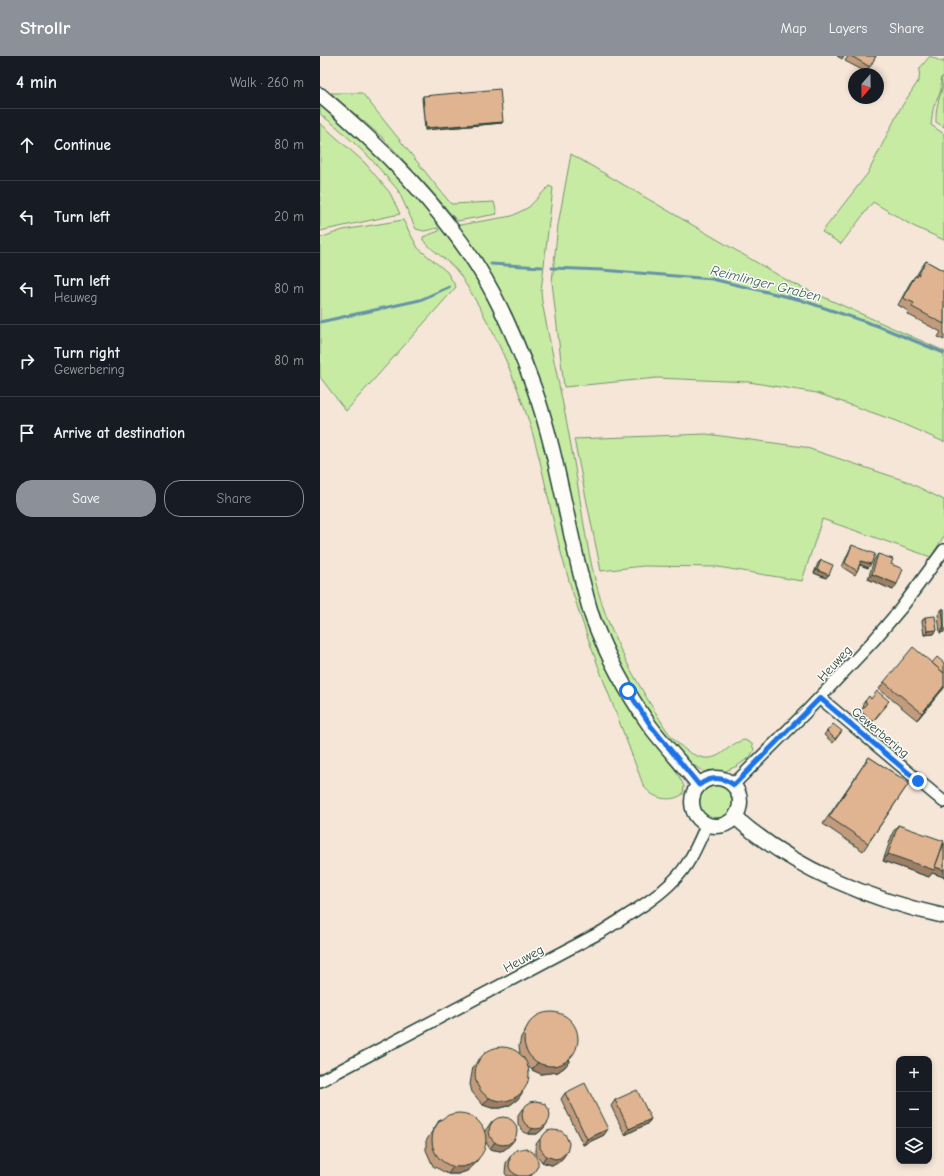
<!DOCTYPE html>
<meta charset="utf-8">
<style>
body{margin:0;font-family:"Comic Neue",sans-serif;background:#20242c;color:#f1f3f6}
.controls{position:absolute;right:12px;bottom:12px;display:grid;overflow:hidden;border-radius:8px;box-shadow:0 2px 6px #0003}
.controls button{width:36px;height:36px;display:grid;place-items:center;padding:0;border:0;border-bottom:1px solid #363941;background:#171b24;color:#f1f3f6;font:20px sans-serif}
.compass{position:absolute;left:528px;top:12px;width:36px;height:36px;border-radius:50%;background:#171b24;box-shadow:0 2px 6px #0003;rotate:200deg}
.stop{position:absolute;width:12px;height:12px;margin:-9px;border:3px solid #1a73e8;border-radius:50%;background:#fff}
.stop.end{background:#1a73e8;border-color:#fff;box-shadow:0 1px 4px #0008}
.list{margin:0;padding:0;list-style:none}
h2{display:flex;justify-content:space-between;align-items:center;height:52px;margin:0;padding:0 16px;font-size:17px}
h2 small{font-size:13px;font-weight:400;color:#9ea1a6}
.list li{display:grid;grid-template-columns:26px 1fr auto;gap:12px;align-items:center;box-sizing:border-box;height:72px;padding:0 16px;border-top:1px solid #363941}
.list b{display:block;font-size:15px;white-space:nowrap}
.list p{margin:0;font-size:13px;white-space:nowrap;color:#9ea1a6}
.list em{font-size:13px;font-style:normal;color:#9ea1a6}
.actions{display:flex;gap:8px;padding:12px 16px}
.actions a{flex:1;padding:9px 0;border:1px solid #8c9099;border-radius:16px;text-align:center;font-size:14px;color:#8c9099}
.actions .main{background:#8c9099;color:#fff}
.icon{flex:none;width:22px;height:22px;fill:none;stroke:currentColor;stroke-width:2;stroke-linecap:round;stroke-linejoin:round}
.map{position:relative;flex:none;width:624px;height:1120px;overflow:hidden}
header{display:flex;align-items:center;gap:24px;box-sizing:border-box;height:56px;padding:0 20px;background:#8c9099;color:#fff}
header strong{font-size:19px}
nav{display:flex;gap:22px;margin-inline-start:auto;font-size:14px}
main{display:flex}
aside{flex:1;background:#171b24}
.map>svg:first-child{display:block}
.green{fill:#c8eba4;stroke:#74946c}
.lines{fill:none;stroke-linecap:round;stroke-linejoin:round}
.stream{stroke:#6493a5;stroke-width:3}
.minor-casing{stroke:#1f3d34;stroke-width:14}
.major-casing{stroke:#1f3d34;stroke-width:17}
.minor{stroke:#fdfcf7;stroke-width:11}
.major{stroke:#fdfcf7;stroke-width:14}
.wall{fill:#c29b7d;stroke:#1f3d34}
.shaded-wall{fill:#9e7e66;stroke:#1f3d34}
.building{fill:#e1b491;stroke:#1f3d34}
.route{stroke:#1a73e8;stroke-width:5}
.labels{text-anchor:middle;stroke-width:3;stroke-linejoin:round;paint-order:stroke}
.street-label{font-size:13px;fill:#1f3d34;stroke:#fdfcf7}
.water-label{font-size:14px;font-style:italic;fill:#3c6163;stroke:#fdfcf7}
</style>
<header>
<strong>Strollr</strong>
<nav><a>Map</a><a>Layers</a><a>Share</a></nav>
</header>
<main>
<aside>
<h2>4 min<small>Walk · 260 m</small></h2>
<ul class="list">
<li><svg class="icon" aria-label="ahead" viewBox="0 0 24 24"><path d="M12 20V5M6 11l6-6 6 6"/></svg><div><b>Continue</b></div><em>80 m</em></li>
<li><svg class="icon" aria-label="left" viewBox="0 0 24 24"><path d="M17 20v-9H6M10 6l-5 5 5 5"/></svg><div><b>Turn left</b></div><em>20 m</em></li>
<li><svg class="icon" aria-label="left" viewBox="0 0 24 24"><path d="M17 20v-9H6M10 6l-5 5 5 5"/></svg><div><b>Turn left</b><p>Heuweg</p></div><em>80 m</em></li>
<li><svg class="icon" aria-label="right" viewBox="0 0 24 24"><path d="M7 20v-9h11M14 6l5 5-5 5"/></svg><div><b>Turn right</b><p>Gewerbering</p></div><em>80 m</em></li>
<li><svg class="icon" aria-label="arrive" viewBox="0 0 24 24"><path d="M6 21V4h12l-3 4 3 4H6"/></svg><div><b>Arrive at destination</b></div></li>
</ul>
<div class="actions"><a class="main">Save</a><a>Share</a></div>
</aside>
<div class="map">
<svg width="624" height="1120" viewBox="0 0 624 1120">
<rect width="100%" height="100%" fill="#f5e6d8"/>
<filter id="ink" filterUnits="userSpaceOnUse"><feTurbulence type="fractalNoise" baseFrequency=".025" numOctaves="2"/><feDisplacementMap in="SourceGraphic" scale="8" xChannelSelector="R" yChannelSelector="G"/><feConvolveMatrix kernelMatrix="1 2 1 2 8 2 1 2 1" color-interpolation-filters="sRGB"/></filter>
<g filter="url(#ink)">
<!-- green -->
<g class="green">
<path d="M610,0L622,6L624,4V71L616,66C616,60 616,53 618,47C620,38 624,33 621,23L623,20L620,23C624,34 618,40 614,50C612,56 612,63 611,69L624,78V184L593,170L553,146L521,188L502,176L548,117L580,53L599,24L600,12Z"/>
<polygon points="11,37 42,37 131,148 174,146 177,158 137,165 109,132 64,83"/>
<path d="M0,46L57,97L88,130L123,173L159,226L190,289L206,328L220,375L248,493L322,669L355,713L364,730L363,738C351,747 332,743 324,730C321,725 320,720 318,715C292,645 263,576 243,504C231,460 224,415 211,372C194,318 171,266 140,219C131,205 114,197 103,184V181L119,175L118,172L104,175L96,173L78,134L50,102L17,71L0,58Z"/>
<polygon points="0,67 45,107 70,137 80,158 0,175"/>
<polygon points="251,98 470,226 624,295 624,386 576,365 497,337 429,326 337,322 244,331 232,226 238,169"/>
<path d="M229,130L233,132L221,235L222,246C232,299 245,352 254,406C262,453 267,502 282,548C294,586 314,621 334,654C342,666 349,681 361,690C367,696 377,701 385,702C402,704 409,686 425,684L432,688L434,694L430,701L417,710L399,718H389L369,707L347,684L313,633L291,589L275,545L258,487L232,375L134,170L192,160L209,151Z"/>
<polygon points="83,164 98,192 127,216 136,231 26,355 0,321 0,182 23,174"/>
<polygon points="386,378 484,391 586,425 624,444 624,480 611,501 502,463 482,525 398,511 323,510 281,515 254,383"/>
<circle cx="397" cy="747" r="18"/>
</g>
<g class="lines">
<!-- stream -->
<g class="stream">
<polyline points="171,208 222,211"/>
<polyline points="232,212 282,214 392,223 481,244 558,270 624,297"/>
<polyline points="0,266 100,244 129,231"/>
</g>
<!-- minor casing -->
<g class="minor-casing">
<g id="minor">
<polyline points="500,642 624,746"/>
<polyline points="413,729 486,656 554,584 582,551 624,494"/>
<path d="M0,1025L283,875C307,859 334,845 354,824C370,809 378,787 387,768"/>
</g>
</g>
<!-- major casing -->
<g class="major-casing">
<g id="major">
<path d="M0,39C60,89 116,145 158,211C181,248 199,291 214,332C236,393 245,458 261,520C265,534 268,549 273,563C287,600 307,637 330,670C345,690 363,709 379,729"/>
<circle cx="396" cy="746" r="24"/>
<path d="M415,761C472,812 550,844 624,860"/>
</g>
</g>
<!-- minor -->
<use href="#minor" class="minor"/>
<!-- major -->
<use href="#major" class="major"/>
</g>
<!-- wall -->
<g class="wall">
<polygon points="517,0 524,0 522,3"/>
<polygon points="528,0 556,0 546,16 525,5"/>
<polygon points="103,40 182,67 105,74 102,42"/>
<polygon points="606,205 624,215 624,284 618,281 621,276 587,258 588,255 578,249 590,227 595,220 596,220 601,212"/>
<polygon points="532,489 548,512 540,509 535,519 522,511 530,493"/>
<polygon points="558,498 571,508 573,534 548,523 554,504"/>
<polygon points="501,504 506,522 494,517 498,507"/>
<polygon points="622,553 624,553 624,576 620,577 618,559"/>
<polygon points="605,561 617,574 614,578 604,579 602,565"/>
<polygon points="612,607 624,607 624,632 597,664 559,633 564,626"/>
<polygon points="551,643 567,649 550,669 538,659 544,651 542,649 545,645"/>
<polygon points="507,675 522,675 513,687 504,679"/>
<polygon points="549,701 589,727 543,795 503,768"/>
<polygon points="578,769 624,787 624,821 612,817 609,821 563,805 573,776"/>
<polygon points="211,965 250,1004 245,1011 238,1016 221,1018 212,1014 209,1011 198,1043 190,1049 181,1052 172,1052 163,1049 152,1036 150,1028 153,1011 158,1004 200,997 199,990 201,981"/>
<polygon points="245,1037 284,1079 263,1089 241,1043"/>
<polygon points="295,1044 331,1063 327,1068 305,1079 291,1050"/>
<polygon points="202,1053 224,1072 217,1078 208,1078 203,1076 198,1068 198,1059"/>
<polygon points="120,1063 165,1075 172,1065 191,1088 184,1094 180,1095 170,1093 166,1086 154,1109 147,1115 138,1118 128,1118 113,1110 106,1094 106,1085 115,1071"/>
<polygon points="220,1083 243,1102 236,1108 231,1109 222,1106 216,1098 216,1088"/>
<polygon points="190,1101 218,1110 211,1120 187,1120 185,1117 186,1107"/>
</g>
<!-- shaded-wall -->
<g class="shaded-wall">
<polygon points="183,66 182,67 105,74 106,72"/>
<polygon points="541,505 551,508 548,512 539,508"/>
<polygon points="497,514 509,519 506,522 494,517"/>
<polygon points="552,518 577,528 573,534 548,523"/>
<polygon points="624,571 624,576 620,577"/>
<polygon points="617,574 614,578 604,579 607,575"/>
<polygon points="624,630 624,632 597,664 602,657"/>
<polygon points="568,798 615,811 624,814 624,821 612,817 609,821 563,805"/>
<polygon points="250,1004 245,1011 238,1016 221,1018 212,1014 217,1007"/>
<polygon points="203,1036 198,1043 190,1049 181,1052 172,1052 163,1049 169,1042"/>
<polygon points="331,1063 327,1068 305,1079 309,1073"/>
<polygon points="228,1066 224,1072 217,1078 208,1078 212,1073"/>
<polygon points="288,1073 284,1079 263,1089 267,1083"/>
<polygon points="195,1083 191,1088 184,1094 180,1095 170,1093 174,1087"/>
<polygon points="247,1096 243,1102 236,1108 231,1109 222,1106 226,1100"/>
<polygon points="159,1102 154,1109 147,1115 138,1118 128,1118 133,1111"/>
</g>
<!-- building -->
<g class="building">
<polygon points="531,0 556,0 550,11"/>
<polygon points="180,33 183,66 106,72 103,40"/>
<polygon points="606,205 624,215 624,268 592,251 594,247 583,242 595,220 597,221"/>
<polygon points="532,489 555,498 551,508 541,505 537,515 525,507"/>
<polygon points="558,498 573,503 571,508 583,513 577,528 552,518"/>
<polygon points="501,504 513,509 509,519 497,514"/>
<polygon points="622,553 624,553 624,571"/>
<polygon points="615,560 617,574 607,575 605,561"/>
<polygon points="593,591 624,617 624,630 602,657 564,626"/>
<polygon points="617,601 624,607 624,617 612,607"/>
<polygon points="557,635 569,645 553,665 540,655 547,647 545,645 549,640 551,643"/>
<polygon points="513,668 522,675 515,683 507,675"/>
<polygon points="549,701 589,727 548,787 509,761"/>
<polygon points="578,769 624,785 614,814 568,798"/>
<polygon points="624,787 624,814 615,811"/>
<circle cx="231" cy="983" r="27"/>
<circle cx="182" cy="1018" r="27"/>
<polygon points="265,1027 288,1073 267,1083 245,1037"/>
<polygon points="317,1034 331,1063 309,1073 295,1044"/>
<circle cx="216" cy="1059" r="14"/>
<circle cx="139" cy="1084" r="27"/>
<circle cx="183" cy="1075" r="14"/>
<polygon points="232,1074 241,1075 245,1078 249,1087 247,1096 240,1102 235,1103 226,1100 220,1092 220,1083 227,1075"/>
<polygon points="206,1092 214,1097 218,1105 218,1110 213,1118 208,1120 198,1120 191,1115 189,1111 190,1101 196,1094"/>
</g>
</g>
<g class="lines" filter="url(#ink)">
<!-- route -->
<path class="route" d="M308,635L331,670L379,729C391,720 402,720 414,729L500,642L598,725"/>
</g>
<g class="labels">
<!-- street labels -->
<g class="street-label">
<text transform="translate(514 607) rotate(-47)" y="5">Heuweg</text>
<text transform="translate(561 676) rotate(40)" y="5">Gewerbering</text>
<text transform="translate(203 902) rotate(-28)" y="5">Heuweg</text>
</g>
<!-- water labels -->
<g class="water-label">
<text transform="translate(446 227) rotate(14)" y="5">Reimlinger Graben</text>
</g>
</g>
</svg>
<div class="controls">
<button>+</button>
<button>−</button>
<button><svg class="icon" aria-label="layers" viewBox="0 0 24 24"><path d="M12 4l9 5-9 5-9-5zM3 14l9 5 9-5"/></svg></button>
</div>
<svg class="compass" viewBox="-18 -18 36 36"><path d="M0-13l5 13h-10z" fill="#e53935"/><path d="M0 13l5-13h-10z" fill="#9ea1a6"/></svg>
<div class="stop" style="left:308px;top:635px"></div>
<div class="stop end" style="left:598px;top:725px"></div>
</div>
</main>
